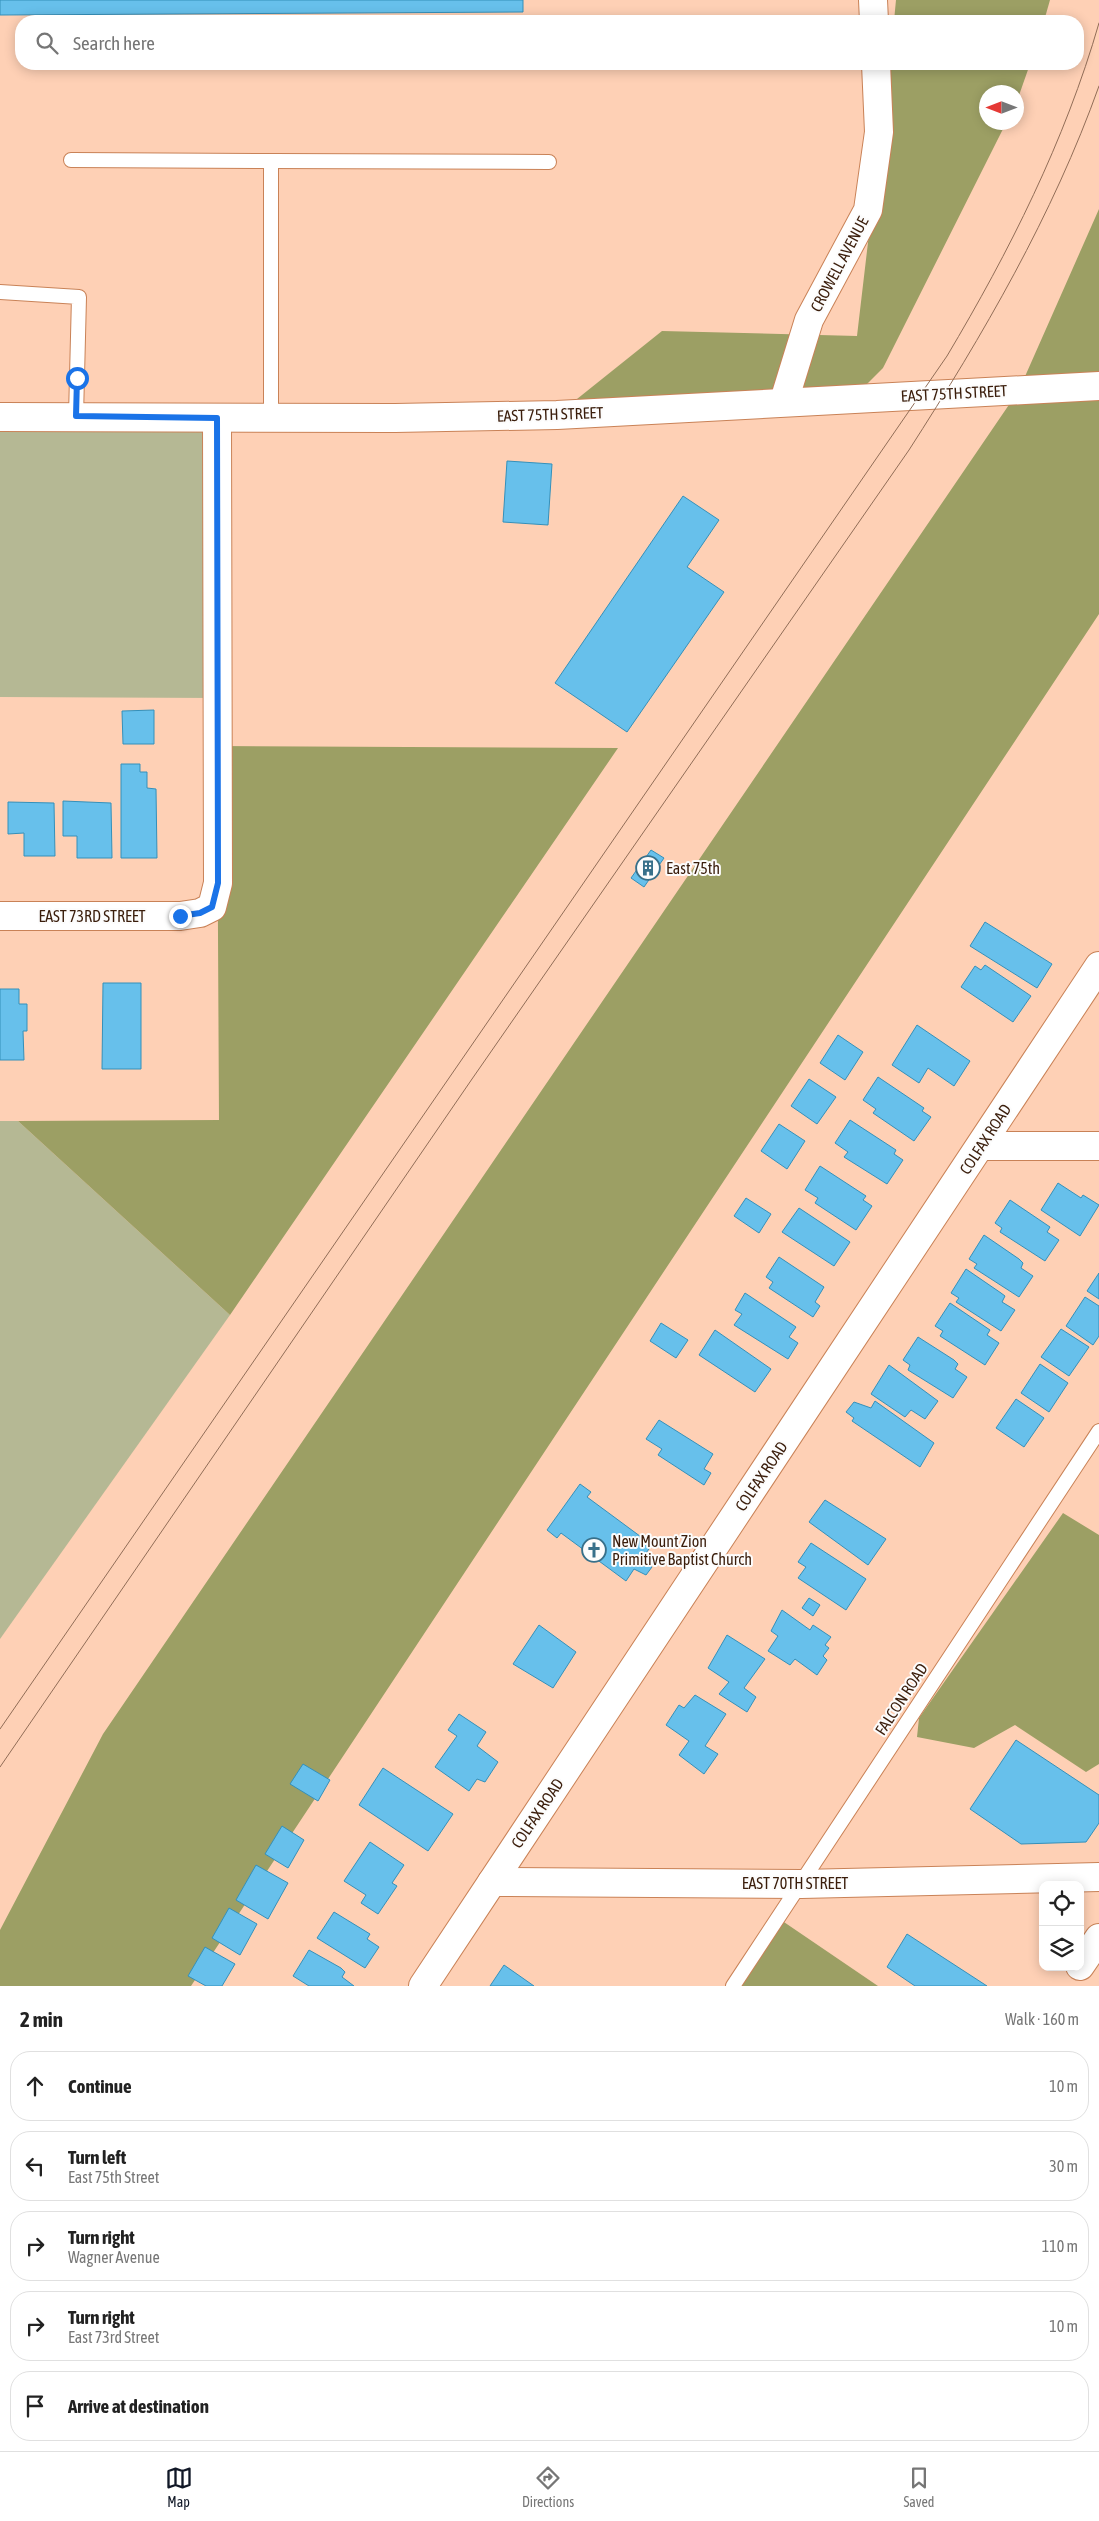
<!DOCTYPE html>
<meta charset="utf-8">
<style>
body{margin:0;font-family:"Asap Condensed",sans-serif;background:#f2f2f2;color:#222}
.controls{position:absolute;right:15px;bottom:15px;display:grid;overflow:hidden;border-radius:10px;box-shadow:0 2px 12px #0003}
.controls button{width:45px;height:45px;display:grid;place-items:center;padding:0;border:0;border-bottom:1px solid #e0e0e0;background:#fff;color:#222;font:25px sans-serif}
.compass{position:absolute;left:979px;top:85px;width:45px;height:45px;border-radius:50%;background:#fff;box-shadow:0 2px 12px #0003;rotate:270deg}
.stop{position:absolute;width:15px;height:15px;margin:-11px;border:4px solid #1a73e8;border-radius:50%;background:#fff}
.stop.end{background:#1a73e8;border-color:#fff;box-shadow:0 1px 5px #0008}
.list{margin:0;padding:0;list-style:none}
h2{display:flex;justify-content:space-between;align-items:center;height:65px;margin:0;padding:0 20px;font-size:21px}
h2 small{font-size:16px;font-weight:400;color:#767676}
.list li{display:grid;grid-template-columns:32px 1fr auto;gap:15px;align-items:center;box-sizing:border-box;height:70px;margin:0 10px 10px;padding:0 10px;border:1px solid #e0e0e0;border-radius:20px}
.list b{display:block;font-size:19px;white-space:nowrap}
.list p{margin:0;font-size:16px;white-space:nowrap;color:#767676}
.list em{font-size:16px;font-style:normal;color:#767676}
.icon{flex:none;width:28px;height:28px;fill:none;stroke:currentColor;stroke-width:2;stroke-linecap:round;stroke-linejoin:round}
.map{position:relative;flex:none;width:1099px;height:1986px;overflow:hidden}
.search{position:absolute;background:#fff;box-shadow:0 2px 12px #0003;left:15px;right:15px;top:15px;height:55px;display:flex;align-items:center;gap:12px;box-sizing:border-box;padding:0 18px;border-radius:20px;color:#767676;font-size:19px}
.sheet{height:465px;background:#fff}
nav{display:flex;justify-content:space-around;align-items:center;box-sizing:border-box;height:70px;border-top:1px solid #e0e0e0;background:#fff;font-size:14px;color:#767676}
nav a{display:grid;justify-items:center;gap:2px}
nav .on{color:#111827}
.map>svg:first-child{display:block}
.green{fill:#b5b894}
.forest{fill:#9c9f64}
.building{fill:#67c0eb;stroke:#3490ba}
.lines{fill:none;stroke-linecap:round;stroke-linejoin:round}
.lane-casing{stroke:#c98257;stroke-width:16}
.street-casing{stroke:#c98257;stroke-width:30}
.primary-casing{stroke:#c98257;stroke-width:30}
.lane{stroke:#fff;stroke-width:14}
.street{stroke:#fff;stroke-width:28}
.primary{stroke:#fff;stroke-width:28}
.tram{stroke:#916d57;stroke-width:1}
.route{stroke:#1a73e8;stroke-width:6}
.labels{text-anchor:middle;stroke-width:4;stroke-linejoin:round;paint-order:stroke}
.street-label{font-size:16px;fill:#3a1d0b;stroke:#fcfcfc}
.poi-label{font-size:16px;fill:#3a1d0b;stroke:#fcfcfc;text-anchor:start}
</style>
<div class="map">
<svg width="1099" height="1986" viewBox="0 0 1099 1986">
<rect width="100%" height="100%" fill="#fed0b5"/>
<!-- green -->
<g class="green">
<polygon points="0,417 217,418 217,698 0,697"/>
<polygon points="0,1121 18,1121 230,1315 0,1639"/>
</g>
<!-- forest -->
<g class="forest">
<polygon points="896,0 1050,0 1044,21 894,21"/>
<polygon points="889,64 1030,64 1017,101 1016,92 986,92 986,122 1006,123 883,368 852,399 557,415 662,331 857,336"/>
<polygon points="1099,209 1099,614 191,1986 0,1986 0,1930 103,1734 1019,390"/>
<polygon points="217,746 618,748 230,1315 18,1121 219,1120"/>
<polygon points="1063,1513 1099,1535 1099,1764 1086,1772 1015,1725 974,1748 917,1737 919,1718"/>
<polygon points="778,1918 878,1986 733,1986"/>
</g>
<!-- building -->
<g class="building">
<polygon points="0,0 523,0 523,12 0,15"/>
<polygon points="507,461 552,464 548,525 503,522"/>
<polygon points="683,496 719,520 687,567 724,592 627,732 555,683"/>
<polygon points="154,710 154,744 123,744 122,711"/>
<polygon points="121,764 140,764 140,772 147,772 147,788 156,789 157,858 121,858"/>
<polygon points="63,801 111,803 112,858 77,858 77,836 63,836"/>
<polygon points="8,802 54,803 55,856 24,856 24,833 8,834"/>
<polygon points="651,850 664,858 644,887 631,878"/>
<polygon points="985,922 1052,964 1037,988 970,946"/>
<polygon points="985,965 1031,996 1013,1022 961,987 975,966 981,970"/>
<polygon points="103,983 141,983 141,1069 102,1069"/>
<polygon points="0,989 19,989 19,1004 27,1004 27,1031 23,1031 24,1060 0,1060"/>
<polygon points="917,1025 970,1061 954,1086 928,1068 919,1083 892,1065"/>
<polygon points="838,1035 863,1052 845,1080 820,1063"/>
<polygon points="878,1077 924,1108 922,1111 931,1117 914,1141 873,1113 876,1109 863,1100"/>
<polygon points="809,1079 836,1097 817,1124 791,1106"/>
<polygon points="850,1120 896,1150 894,1154 903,1160 887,1184 844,1157 848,1152 835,1143"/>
<polygon points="779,1124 805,1141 787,1169 761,1151"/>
<polygon points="820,1166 866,1196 863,1200 872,1206 856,1230 815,1203 818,1198 805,1190"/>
<polygon points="1058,1183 1081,1198 1083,1195 1099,1205 1080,1236 1041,1210"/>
<polygon points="746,1198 771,1214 759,1233 734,1216"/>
<polygon points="1010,1200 1050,1227 1047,1232 1059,1240 1045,1261 1000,1232 1002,1228 995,1223"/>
<polygon points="799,1208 850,1242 834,1266 782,1232"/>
<polygon points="984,1235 1019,1259 1023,1263 1021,1268 1033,1276 1019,1297 974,1268 977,1264 969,1259"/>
<polygon points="779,1257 824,1287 815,1302 820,1306 813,1317 769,1288 773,1282 766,1277"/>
<polygon points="966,1269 1001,1293 1005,1296 1002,1302 1015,1310 1001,1331 956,1302 959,1298 951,1293"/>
<polygon points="1099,1273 1099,1299 1087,1291"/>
<polygon points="745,1293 796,1327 789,1337 798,1343 788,1359 734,1325 742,1314 735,1310"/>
<polygon points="1085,1297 1099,1306 1099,1336 1093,1345 1066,1326"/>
<polygon points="950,1303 990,1330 987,1335 999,1343 985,1365 940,1336 943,1331 935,1326"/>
<polygon points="661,1323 688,1340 676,1358 650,1341"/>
<polygon points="1061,1329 1089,1347 1069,1376 1041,1357"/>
<polygon points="715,1330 771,1369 755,1392 699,1355"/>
<polygon points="918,1337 954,1360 958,1364 955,1369 967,1377 953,1398 908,1370 910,1365 903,1360"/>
<polygon points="1040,1364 1068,1383 1049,1412 1021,1393"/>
<polygon points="889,1365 938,1401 925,1419 911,1410 905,1417 871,1394"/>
<polygon points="1016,1399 1044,1418 1024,1447 996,1428"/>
<polygon points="875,1401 934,1443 920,1467 852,1421 854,1418 846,1412 854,1402 871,1408"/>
<polygon points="659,1420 713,1454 704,1469 711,1473 704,1485 658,1455 662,1449 646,1439"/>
<polygon points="580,1484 591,1492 587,1497 652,1545 643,1557 652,1567 646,1575 634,1569 626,1581 561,1533 557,1538 547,1530"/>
<polygon points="825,1500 886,1539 868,1565 809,1522"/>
<polygon points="811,1543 866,1579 846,1610 798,1578 806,1567 798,1562"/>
<polygon points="809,1598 820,1605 813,1616 802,1608"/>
<polygon points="782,1610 810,1630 813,1625 831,1637 825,1645 829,1648 823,1656 827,1660 817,1675 795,1659 790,1665 768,1651 778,1636 771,1631"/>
<polygon points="539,1625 576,1652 553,1688 513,1664"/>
<polygon points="727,1635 765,1659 744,1688 756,1697 747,1712 719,1694 729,1682 708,1668"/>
<polygon points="695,1695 726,1714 705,1746 718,1754 704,1774 679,1755 689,1741 666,1725 679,1705 684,1708"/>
<polygon points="459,1714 486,1732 477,1746 498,1762 485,1782 477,1779 469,1791 435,1767 457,1736 448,1730"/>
<polygon points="1016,1740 1099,1795 1099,1823 1086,1842 1021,1844 970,1809"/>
<polygon points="303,1764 330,1780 318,1801 290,1784"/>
<polygon points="383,1768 453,1814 428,1851 359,1805"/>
<polygon points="282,1826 304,1840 288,1868 265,1854"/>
<polygon points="370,1842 404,1865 392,1883 397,1886 378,1914 361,1903 366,1895 344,1881"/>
<polygon points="256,1865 288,1883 268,1919 236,1900"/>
<polygon points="229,1908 257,1924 240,1955 212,1938"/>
<polygon points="334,1912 370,1934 367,1939 379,1947 365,1968 317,1938"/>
<polygon points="907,1934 987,1986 915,1986 887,1967"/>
<polygon points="205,1947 235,1964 222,1986 206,1986 188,1976"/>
<polygon points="309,1950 341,1968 345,1972 342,1977 354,1986 309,1986 293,1976"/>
<polygon points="504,1965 534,1986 490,1986"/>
</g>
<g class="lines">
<!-- lane casing -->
<g class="lane-casing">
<g id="lane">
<polyline points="71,160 271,161 271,418"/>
<polyline points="271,161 549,162"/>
<polyline points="0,292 79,297 76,416"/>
<polyline points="733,1986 1099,1431"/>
</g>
</g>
<!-- street casing -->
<g class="street-casing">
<g id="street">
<polyline points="873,0 874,21"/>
<polyline points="784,401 809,320 868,210 879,132 876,64"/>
<polyline points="0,417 395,418 557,415 1099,386"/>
<polyline points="0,916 180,916 200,913 212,907 218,883 217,418"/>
<polyline points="981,1146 1099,1146"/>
<polyline points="492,1882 801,1884 1099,1877"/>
<polyline points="423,1986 1099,966"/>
</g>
</g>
<!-- primary casing -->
<g class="primary-casing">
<polyline id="primary" points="1080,1966 1099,1938"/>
</g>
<!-- lane -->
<use href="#lane" class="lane"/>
<!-- street -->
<use href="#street" class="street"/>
<!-- primary -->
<use href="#primary" class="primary"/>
<!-- tram -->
<g class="tram">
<path d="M0,1729L947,356C1009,252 1065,141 1099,23"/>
<path d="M0,1767L472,1079L909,450C983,335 1053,215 1099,86"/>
</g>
</g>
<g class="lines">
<!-- route -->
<polyline class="route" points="77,378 76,416 217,418 218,883 212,907 200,913 180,916"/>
</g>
<!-- icons -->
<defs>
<g id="building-ring" transform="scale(1.25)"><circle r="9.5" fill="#fcfcfc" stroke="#38708a" stroke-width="1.5"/><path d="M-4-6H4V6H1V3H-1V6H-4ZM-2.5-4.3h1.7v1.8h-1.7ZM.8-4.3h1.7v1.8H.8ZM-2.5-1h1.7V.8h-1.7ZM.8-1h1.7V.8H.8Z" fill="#38708a"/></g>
<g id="church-ring" transform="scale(1.25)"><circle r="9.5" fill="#fcfcfc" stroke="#38708a" stroke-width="1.5"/><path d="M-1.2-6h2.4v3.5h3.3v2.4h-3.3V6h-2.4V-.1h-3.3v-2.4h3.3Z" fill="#38708a"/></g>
</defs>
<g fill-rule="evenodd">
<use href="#building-ring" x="648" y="868"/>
<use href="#church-ring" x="594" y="1550"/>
</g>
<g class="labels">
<!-- street labels -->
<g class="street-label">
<text transform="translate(839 264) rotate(-62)" y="6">CROWELL AVENUE</text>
<text transform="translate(954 393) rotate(-3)" y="6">EAST 75TH STREET</text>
<text transform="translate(550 414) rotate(-2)" y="6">EAST 75TH STREET</text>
<text x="92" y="922">EAST 73RD STREET</text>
<text transform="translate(985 1139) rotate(-57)" y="6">COLFAX ROAD</text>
<text transform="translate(761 1476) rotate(-56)" y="6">COLFAX ROAD</text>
<text transform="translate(901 1699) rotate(-57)" y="6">FALCON ROAD</text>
<text transform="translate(537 1813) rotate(-56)" y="6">COLFAX ROAD</text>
<text x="795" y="1889">EAST 70TH STREET</text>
</g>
<!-- poi labels -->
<g class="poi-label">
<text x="666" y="874">East 75th</text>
<text x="612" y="1547">New Mount Zion<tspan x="612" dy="18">Primitive Baptist Church</tspan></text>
</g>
</g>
</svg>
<div class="controls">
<button><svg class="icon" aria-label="locate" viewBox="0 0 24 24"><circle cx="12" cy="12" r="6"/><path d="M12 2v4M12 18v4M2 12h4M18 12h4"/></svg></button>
<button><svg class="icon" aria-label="layers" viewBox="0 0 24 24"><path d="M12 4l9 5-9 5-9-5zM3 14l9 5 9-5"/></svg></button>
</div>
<svg class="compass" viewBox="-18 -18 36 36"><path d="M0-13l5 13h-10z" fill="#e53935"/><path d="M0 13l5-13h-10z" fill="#767676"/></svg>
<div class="stop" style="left:77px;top:378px"></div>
<div class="stop end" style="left:180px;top:916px"></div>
<div class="search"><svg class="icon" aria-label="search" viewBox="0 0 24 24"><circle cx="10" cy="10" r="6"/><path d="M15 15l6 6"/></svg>Search here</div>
</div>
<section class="sheet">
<h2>2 min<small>Walk · 160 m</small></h2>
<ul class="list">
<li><svg class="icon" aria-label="ahead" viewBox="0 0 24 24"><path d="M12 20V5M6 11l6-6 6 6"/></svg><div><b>Continue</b></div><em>10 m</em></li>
<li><svg class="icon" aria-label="left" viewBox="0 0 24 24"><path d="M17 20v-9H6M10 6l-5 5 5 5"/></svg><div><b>Turn left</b><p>East 75th Street</p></div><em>30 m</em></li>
<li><svg class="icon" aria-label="right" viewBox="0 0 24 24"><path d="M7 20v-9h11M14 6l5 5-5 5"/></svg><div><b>Turn right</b><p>Wagner Avenue</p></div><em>110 m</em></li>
<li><svg class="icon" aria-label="right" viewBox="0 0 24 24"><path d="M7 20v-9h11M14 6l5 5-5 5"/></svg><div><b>Turn right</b><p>East 73rd Street</p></div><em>10 m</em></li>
<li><svg class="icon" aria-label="arrive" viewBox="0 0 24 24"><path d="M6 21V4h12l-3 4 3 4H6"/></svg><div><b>Arrive at destination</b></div></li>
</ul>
</section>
<nav>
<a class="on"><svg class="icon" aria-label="map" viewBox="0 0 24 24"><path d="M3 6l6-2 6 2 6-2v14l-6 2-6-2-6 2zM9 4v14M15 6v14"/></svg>Map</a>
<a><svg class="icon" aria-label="directions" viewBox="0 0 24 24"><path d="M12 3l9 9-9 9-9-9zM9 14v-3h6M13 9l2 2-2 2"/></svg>Directions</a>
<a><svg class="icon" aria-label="saved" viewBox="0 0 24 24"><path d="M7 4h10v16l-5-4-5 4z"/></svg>Saved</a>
</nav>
